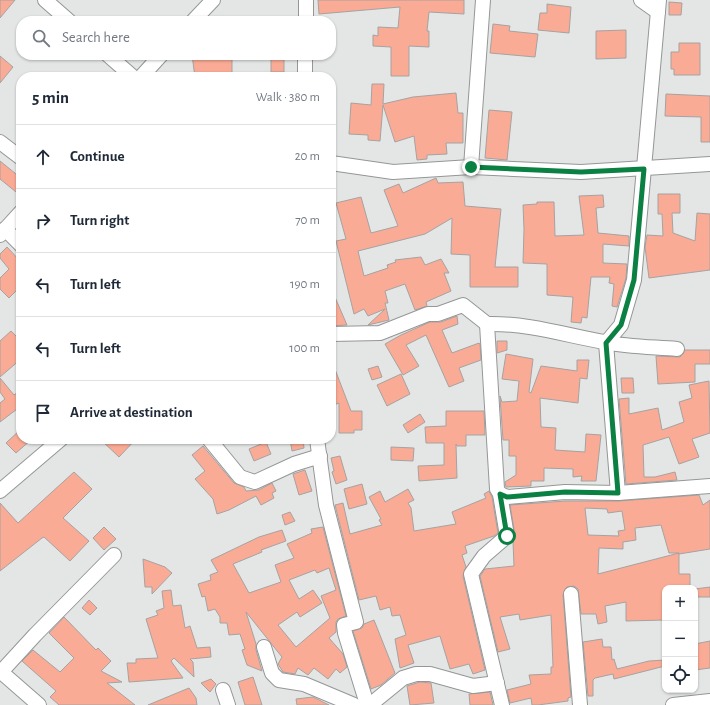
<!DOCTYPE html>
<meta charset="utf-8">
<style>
body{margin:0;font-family:"Alegreya Sans",sans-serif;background:#f6f6f7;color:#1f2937}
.controls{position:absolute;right:12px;bottom:12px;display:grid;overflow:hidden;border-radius:8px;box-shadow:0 1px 3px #0004}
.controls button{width:36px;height:36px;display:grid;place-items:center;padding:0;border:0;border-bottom:1px solid #e0e1e3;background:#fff;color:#1f2937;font:20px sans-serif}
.stop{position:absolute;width:12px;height:12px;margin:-9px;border:3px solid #0b8043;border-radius:50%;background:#fff}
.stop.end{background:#0b8043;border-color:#fff;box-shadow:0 1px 4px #0008}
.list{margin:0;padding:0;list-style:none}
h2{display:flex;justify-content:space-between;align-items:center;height:52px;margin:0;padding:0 16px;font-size:17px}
h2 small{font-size:13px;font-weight:400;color:#747a83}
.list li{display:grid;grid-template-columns:26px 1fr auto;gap:12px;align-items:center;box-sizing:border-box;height:64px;padding:0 16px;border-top:1px solid #e0e1e3}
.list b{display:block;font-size:15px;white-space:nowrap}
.list em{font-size:13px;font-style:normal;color:#747a83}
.icon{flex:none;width:22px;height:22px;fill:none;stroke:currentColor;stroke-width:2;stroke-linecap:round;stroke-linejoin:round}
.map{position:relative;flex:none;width:710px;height:705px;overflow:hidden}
.search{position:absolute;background:#fff;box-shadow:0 1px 3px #0004;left:16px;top:16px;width:320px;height:44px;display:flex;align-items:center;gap:10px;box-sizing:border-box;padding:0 14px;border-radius:16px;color:#747a83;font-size:15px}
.panel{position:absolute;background:#fff;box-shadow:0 1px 3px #0004;left:16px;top:72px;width:320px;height:372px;border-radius:16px}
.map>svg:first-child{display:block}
.building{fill:#faab95;stroke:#a6a2a1;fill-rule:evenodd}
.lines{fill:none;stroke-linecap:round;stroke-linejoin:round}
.minor-casing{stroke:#949796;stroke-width:16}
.minor{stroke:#fff;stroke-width:14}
.route{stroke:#0b8043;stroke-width:5}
</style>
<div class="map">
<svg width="710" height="705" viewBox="0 0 710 705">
<rect width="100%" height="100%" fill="#e3e6e5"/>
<!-- building -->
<g class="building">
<polygon points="0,0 15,0 0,18"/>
<polygon points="318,0 464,0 464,14 429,12 427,31 429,31 429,47 409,46 409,76 391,76 391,47 373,46 373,35 378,36 378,27 398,28 400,7 319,14"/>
<polygon points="669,2 682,3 681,15 669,15"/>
<polygon points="547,4 571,7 569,33 538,30 540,13 547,13"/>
<polygon points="493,24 510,26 509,31 538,34 535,57 490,53"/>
<polygon points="626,30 626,58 596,59 596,31"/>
<polygon points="679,43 700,43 700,75 674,75 674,69 671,69 671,52 679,52"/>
<polygon points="192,55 232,55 232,77 195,77"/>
<rect x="271" y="55" width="13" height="17"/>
<polygon points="0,56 13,67 0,83"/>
<polygon points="372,84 384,84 383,104 413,97 456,93 458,113 463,113 463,143 446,143 447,154 427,155 427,159 417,160 414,136 395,142 383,105 380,141 368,140 368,135 349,134 351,103 371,105"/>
<polygon points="666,94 710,96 710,142 701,142 701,117 665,116"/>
<polygon points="489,110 512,112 507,160 485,158"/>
<polygon points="0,161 21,178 21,196 0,179"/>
<polygon points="436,178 438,183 463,182 465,206 501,209 495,267 518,267 518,287 470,287 470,255 451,254 452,218 425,234 358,251 364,276 388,268 387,265 396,262 395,260 421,257 425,265 441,259 449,273 444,273 451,291 426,302 427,306 415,310 405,284 385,291 388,303 385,303 389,320 368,325 385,309 368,316 364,309 354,314 336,241 346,239 336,203 361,197 371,233 398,226 384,190 399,184 403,193"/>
<polygon points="658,194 680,194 680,213 672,213 673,233 695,241 697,213 710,214 710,270 649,278 645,247 647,235 663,236 662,214 658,214"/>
<polygon points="603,195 604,207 596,208 598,233 629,236 629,246 603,244 603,263 627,264 626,278 617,307 612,306 614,284 609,283 610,277 591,277 587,318 582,317 581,323 571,322 573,297 547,295 547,264 523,263 524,229 523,205 537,204 537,202 554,202 555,236 584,235 579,196"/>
<polygon points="7,247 21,262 21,286 9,298 0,289 0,278 9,269 0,258 0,254"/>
<polygon points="331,288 347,325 331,326"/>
<polygon points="457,316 458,324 442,330 452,353 479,343 480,344 481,360 459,368 464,381 449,387 426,335 406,345 419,366 403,375 385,344 401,335 430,322 441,322"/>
<polygon points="11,331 21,341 21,359 0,377 0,341"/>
<polygon points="497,341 507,341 507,350 497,353"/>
<polygon points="685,350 710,350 710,364 695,364 695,382 658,384 656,356 680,357"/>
<polygon points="506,354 533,359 529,392 531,393 541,366 577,371 577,360 589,360 587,379 580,378 578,403 540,398 541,427 556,428 555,450 585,452 586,434 601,435 596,481 581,481 582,476 573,477 573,469 544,468 544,481 531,481 531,486 506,487 505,482 516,475 516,456 509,456 509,440 503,440 500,396 502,402 517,401 519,381 502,379"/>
<polygon points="331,359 351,411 362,411 362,430 354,430 354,433 339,433 339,403 331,406"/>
<polygon points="378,366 382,377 372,380 368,369"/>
<polygon points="401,374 410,394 387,406 377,385"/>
<polygon points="0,378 14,395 21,390 21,406 0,422 0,403 5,399 0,392"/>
<polygon points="621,378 633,378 634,393 622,393"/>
<polygon points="709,381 710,433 692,439 699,457 679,464 669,437 643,445 644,477 655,477 675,472 677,480 626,484 619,399 629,398 629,414 658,408 662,430 684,422 679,402 692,398 689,385"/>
<polygon points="446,411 484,411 485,435 466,435 466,446 457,446 456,444 457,478 419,481 418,466 444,465 444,443 426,443 425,427 446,426"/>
<polygon points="420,414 425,422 408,433 403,425"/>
<polygon points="21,429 21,439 32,439 16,453 6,443"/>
<polygon points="100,439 136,439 119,457"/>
<polygon points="290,439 303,439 304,448 292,451"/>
<polygon points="266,442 271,454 254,461 249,449"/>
<polygon points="203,446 234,483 244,487 246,491 259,490 272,483 276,491 272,493 274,498 261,505 256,496 229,510 217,514 213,499 195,479 205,471 192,455"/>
<polygon points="391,447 414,448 413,461 391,460"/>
<polygon points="340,456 347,480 336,484 332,472 334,471 331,458"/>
<polygon points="305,470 312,491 299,495 293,474"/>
<polygon points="74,472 92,489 63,518 89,541 70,561 44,537 42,538 0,571 0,503 18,523"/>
<polygon points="362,484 367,504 349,509 344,489"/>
<polygon points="408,489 414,500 408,503 411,508 414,531 456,524 452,512 486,498 484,494 489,491 492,497 498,533 494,536 465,546 467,553 462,555 466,567 463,576 485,670 473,674 469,664 450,669 440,636 408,645 414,663 400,668 395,639 406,635 400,615 392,616 390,607 380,610 376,596 359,600 335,505 343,503 350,534 382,525 379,520 381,519 369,497 380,491 385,502"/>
<path d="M699,495L703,505L710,500V549L679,554V553H669L661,525L635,528L636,540L623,542V549L599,548L598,574L679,553V574H690V588H665V620L626,621V602L605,606L607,622L598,624L596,614H581L578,589L574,586L567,587L563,595L571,697L568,698V701L538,705H532L531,698L510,703L507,690L531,684L529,675L551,674V667H553L551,615L520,620L519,614L500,617L510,649L498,652L480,576L485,569L514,566L513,542L515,535L510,505L566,501H619ZM585,508L607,509L608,513L622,511L625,530L618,531L619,536L588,535Z"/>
<polygon points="290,512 295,521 285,525 282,515"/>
<polygon points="104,527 116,539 104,550 93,538"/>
<path d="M323,527L346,616L338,619L336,622V632L329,638L343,654L347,667L340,673L336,669L328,679L314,668L308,675L298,668L295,674L283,672L278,664L282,657L246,612L256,644V650L262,671L247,665L242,650L245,649L240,634L229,635L227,623H220V617L215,609L208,611L205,596L202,597L198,584L211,580L210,575L218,572L211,560L259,537L282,530L286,541L261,550L262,552L233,564L249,593L281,582L275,565L294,558L287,544L312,533L311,529ZM329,568L336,590L321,596L330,618L296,647L278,625L297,612L300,617L322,603L313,590L299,599L289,580L315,570L317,573Z"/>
<polygon points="143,559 165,567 172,573 152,594 152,587 145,587"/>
<polygon points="710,587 710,597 695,597 695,589"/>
<polygon points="171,590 173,606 181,605 185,628 190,626 197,648 210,647 211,657 190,659 193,662 194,677 174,658 171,661 183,678 129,682 127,663 136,663 136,659 158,658 146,619 158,615 156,611 164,608 162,591"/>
<polygon points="89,600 97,608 90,615 82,608"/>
<polygon points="64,617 96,650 98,648 111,661 101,671 122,682 107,683 135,705 59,705 50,697 56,691 22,661 33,650 60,672 74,658 49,633"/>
<polygon points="374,620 395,673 381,685 371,689 353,631 362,628 364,624"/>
<polygon points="602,639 603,647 611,647 612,660 614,659 617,669 649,661 665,660 665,666 614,679 613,674 595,678 593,680 593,696 588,696 583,642"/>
<polygon points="710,641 710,668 695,670 695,644"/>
<polygon points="253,677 262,705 245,705 238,682"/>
<polygon points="211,679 216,684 210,692 201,683"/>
<polygon points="420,682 431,683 434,703 410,705 407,686"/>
<polygon points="189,688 196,698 197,705 148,705"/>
<polygon points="490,692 493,705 470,705 469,694"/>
<polygon points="313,697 329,705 297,705 296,699"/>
</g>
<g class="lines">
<!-- minor casing -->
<g class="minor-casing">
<g id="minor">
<polyline points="45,0 69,21"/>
<polyline points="641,0 658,12"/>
<polyline points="193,21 213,0"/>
<polyline points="306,21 306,0"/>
<polyline points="108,55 133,77"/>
<polyline points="141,77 161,55"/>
<polyline points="305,77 305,55"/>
<polyline points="0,142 21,158"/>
<polyline points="331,163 393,172 471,167 581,172 710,164"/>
<polyline points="471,167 483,0"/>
<polyline points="5,229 21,245"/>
<polyline points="0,235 21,212"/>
<polyline points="487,324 497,489 500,494 507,536 484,556 471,574 502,705"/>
<path d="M331,334L380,333L428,314H438L463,305L487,324C528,323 565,335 604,342C628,347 653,347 677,349"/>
<polyline points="209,439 240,477 255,482 294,464 320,456"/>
<polyline points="317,439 326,505 356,622 344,625 345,633 366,701 365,705"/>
<polyline points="0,491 61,439"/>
<polyline points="618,493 606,343 621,325 634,280 659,0"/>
<polyline points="500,494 507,497 565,492 618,493 710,486"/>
<polyline points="571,594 580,705"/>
<polyline points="264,647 272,673 279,680 304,684 354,705"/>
<polyline points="0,671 39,705"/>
<polyline points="1,672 35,635 114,555"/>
<polyline points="223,690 228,705"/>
<polyline points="370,705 403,678 416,674 430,674 473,686 497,683"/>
<polyline points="673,705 710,701"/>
</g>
</g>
<!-- minor -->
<use href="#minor" class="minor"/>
</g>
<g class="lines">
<!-- route -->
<polyline class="route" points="471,167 581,172 644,169 634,280 621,325 606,343 618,493 565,492 507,497 500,494 507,536"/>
</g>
</svg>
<div class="controls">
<button>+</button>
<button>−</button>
<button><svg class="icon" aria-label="locate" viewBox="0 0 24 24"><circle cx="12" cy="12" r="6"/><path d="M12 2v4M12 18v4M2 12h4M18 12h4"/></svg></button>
</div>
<div class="stop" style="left:507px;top:536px"></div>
<div class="stop end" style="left:471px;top:167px"></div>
<div class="search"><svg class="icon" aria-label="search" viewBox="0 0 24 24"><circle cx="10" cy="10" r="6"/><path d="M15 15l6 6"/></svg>Search here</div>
<section class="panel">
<h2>5 min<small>Walk · 380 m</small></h2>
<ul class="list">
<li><svg class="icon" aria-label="ahead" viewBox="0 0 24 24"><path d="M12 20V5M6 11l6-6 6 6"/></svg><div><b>Continue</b></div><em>20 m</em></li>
<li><svg class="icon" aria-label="right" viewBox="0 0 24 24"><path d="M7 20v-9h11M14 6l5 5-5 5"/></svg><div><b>Turn right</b></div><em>70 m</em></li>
<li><svg class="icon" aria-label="left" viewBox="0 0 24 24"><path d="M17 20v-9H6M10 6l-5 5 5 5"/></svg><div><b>Turn left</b></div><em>190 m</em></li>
<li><svg class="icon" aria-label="left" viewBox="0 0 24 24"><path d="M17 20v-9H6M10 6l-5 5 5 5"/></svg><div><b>Turn left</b></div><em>100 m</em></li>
<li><svg class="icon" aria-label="arrive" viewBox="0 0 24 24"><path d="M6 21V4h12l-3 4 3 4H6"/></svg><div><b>Arrive at destination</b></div></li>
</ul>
</section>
</div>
